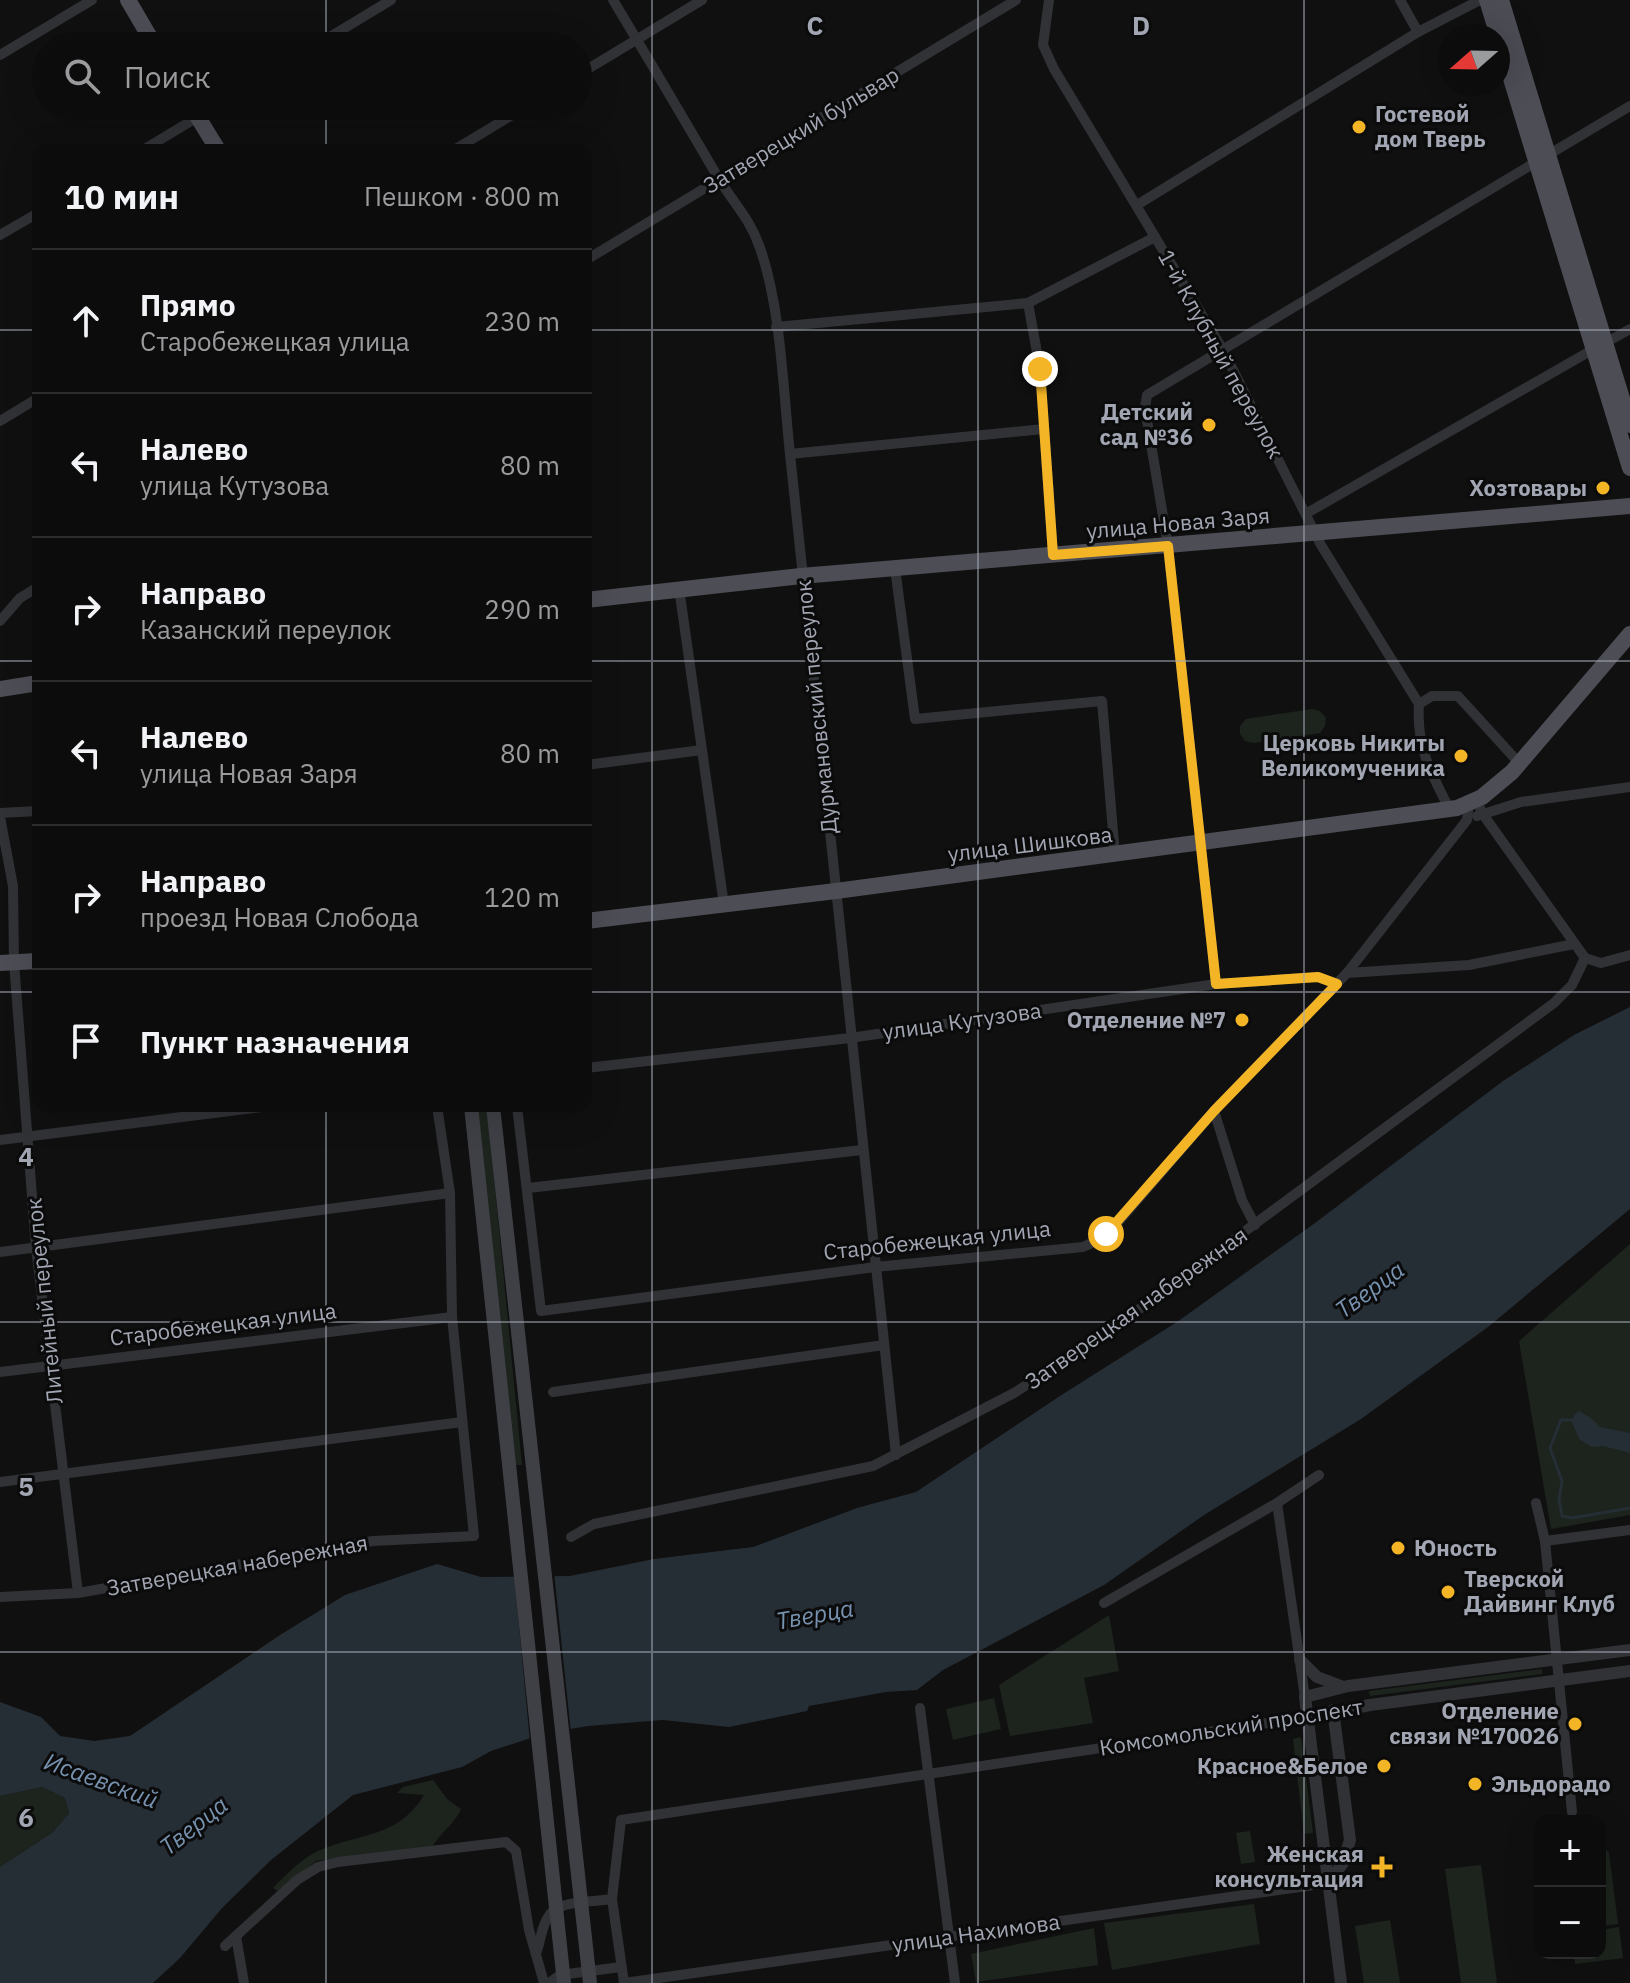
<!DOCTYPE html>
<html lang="ru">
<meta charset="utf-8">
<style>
body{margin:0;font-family:"IBM Plex Sans",sans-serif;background:#151516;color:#f1f3f6}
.controls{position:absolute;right:24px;bottom:24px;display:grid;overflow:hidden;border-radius:16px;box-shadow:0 8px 32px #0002}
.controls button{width:72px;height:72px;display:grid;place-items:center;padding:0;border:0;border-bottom:2px solid #2c2c2e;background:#0c0c0d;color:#f1f3f6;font:40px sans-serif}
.compass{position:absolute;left:1438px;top:24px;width:72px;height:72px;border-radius:50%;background:#0c0c0d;box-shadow:0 8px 32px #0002;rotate:250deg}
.stop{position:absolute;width:24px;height:24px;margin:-18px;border:6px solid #f3b526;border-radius:50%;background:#fff}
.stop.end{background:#f3b526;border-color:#fff;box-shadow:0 2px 8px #0008}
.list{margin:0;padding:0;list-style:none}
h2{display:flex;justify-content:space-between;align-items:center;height:104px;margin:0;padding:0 32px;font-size:34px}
h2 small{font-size:26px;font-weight:400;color:#9a9b9d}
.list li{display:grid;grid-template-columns:52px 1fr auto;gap:24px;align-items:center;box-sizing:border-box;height:144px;padding:0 32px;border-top:2px solid #2c2c2e}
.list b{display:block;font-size:30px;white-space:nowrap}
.list p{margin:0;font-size:26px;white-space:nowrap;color:#9a9b9d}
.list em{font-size:26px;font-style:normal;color:#9a9b9d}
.icon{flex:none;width:44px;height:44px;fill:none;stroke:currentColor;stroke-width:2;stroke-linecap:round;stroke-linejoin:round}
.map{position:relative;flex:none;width:1630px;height:1983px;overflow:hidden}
.search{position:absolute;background:#0c0c0d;box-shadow:0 8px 32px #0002;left:32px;top:32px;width:560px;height:88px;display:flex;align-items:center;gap:20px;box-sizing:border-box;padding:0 28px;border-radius:44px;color:#9a9b9d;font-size:30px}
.panel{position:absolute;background:#0c0c0d;box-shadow:0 8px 32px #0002;left:32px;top:144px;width:560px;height:968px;border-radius:16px}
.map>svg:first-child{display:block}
.green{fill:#1c241d}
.water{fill:#262e35}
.pier{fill:#101011}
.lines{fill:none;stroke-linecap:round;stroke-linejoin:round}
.stream{stroke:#262e35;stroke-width:3}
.minor{stroke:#313236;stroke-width:10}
.tertiary{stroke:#313236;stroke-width:12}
.primary{stroke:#4d4e55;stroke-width:16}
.secondary-bridge{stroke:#3f4046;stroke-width:14}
.route{stroke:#f3b526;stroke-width:10}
.grid{fill:none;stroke:#a1a6b2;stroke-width:2;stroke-opacity:0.55}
.poi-dot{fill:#f3b526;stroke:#0b0b0c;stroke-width:3}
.labels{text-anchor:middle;stroke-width:6;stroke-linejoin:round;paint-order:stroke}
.poi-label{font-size:22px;font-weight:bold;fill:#a1a6b2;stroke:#0b0b0c;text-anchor:end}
.street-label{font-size:22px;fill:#a1a6b2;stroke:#0b0b0c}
.water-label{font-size:24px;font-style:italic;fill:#7792af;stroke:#0b0b0c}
.grid-label{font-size:26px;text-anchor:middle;font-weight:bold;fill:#a1a6b2;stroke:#0b0b0c;stroke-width:6;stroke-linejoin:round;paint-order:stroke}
</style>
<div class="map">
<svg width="1630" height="1983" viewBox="0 0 1630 1983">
<rect width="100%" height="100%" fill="#101011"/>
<!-- green -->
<g class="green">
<polygon points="1312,709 1320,711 1326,718 1325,726 1320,733 1254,743 1245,741 1240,734 1240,726 1246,719"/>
<polygon points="476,1106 487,1106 522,1465 515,1465"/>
<polygon points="1630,1244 1630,1515 1551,1529 1519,1341"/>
<polygon points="1109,1615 1119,1671 1084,1678 1093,1723 1010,1736 999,1685"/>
<polygon points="1542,1669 1542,1674 1370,1696 1369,1691"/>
<polygon points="994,1698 1001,1729 953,1740 946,1709"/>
<polygon points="1301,1737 1313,1833 1304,1834 1293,1739"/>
<path d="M433,1780L448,1800L461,1809C454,1825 441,1832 431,1848L316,1861L278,1891L273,1888C286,1875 300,1860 316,1852C356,1833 398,1839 424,1795L397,1793L403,1787Z"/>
<polygon points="42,1787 65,1798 69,1813 53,1832 0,1867 0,1796"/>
<polygon points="1250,1831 1255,1862 1241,1864 1236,1833"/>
<polygon points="1600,1843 1609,1853 1618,1924 1600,1926"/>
<polygon points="1481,1865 1497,1983 1461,1983 1445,1869"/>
<polygon points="1254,1904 1260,1944 1112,1970 1104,1923"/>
<polygon points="1390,1920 1400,1983 1364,1983 1355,1926"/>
<polygon points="1619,1927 1623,1958 1575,1964 1574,1953 1600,1953 1600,1930"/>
<polygon points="1094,1928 1098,1965 976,1982 971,1954"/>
</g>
<!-- water -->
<g class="water">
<polygon points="1630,1007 1630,1209 1488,1327 1361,1419 1204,1515 1104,1585 943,1670 917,1690 886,1692 809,1706 807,1711 729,1727 663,1720 588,1726 546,1733 491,1751 462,1767 353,1795 271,1860 222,1908 180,1958 153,1983 0,1983 0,1867 53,1832 69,1813 65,1798 42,1787 0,1796 0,1702 41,1717 60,1736 94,1741 130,1736 280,1635 345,1595 437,1564 481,1577 570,1576 654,1559 753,1547 857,1508 916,1492 1063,1394 1177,1322 1315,1223 1503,1081 1574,1035"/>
<polygon points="1579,1411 1591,1418 1600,1427 1630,1433 1630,1453 1603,1446 1592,1447 1580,1440 1572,1423 1574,1415"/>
</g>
<!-- pier -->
<polygon class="pier" points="554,1572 571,1733 547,1736 530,1742 514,1573"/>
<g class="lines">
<!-- stream -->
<polyline class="stream" points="1573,1420 1561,1420 1550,1448 1562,1481 1559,1499 1562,1516 1572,1518 1630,1508"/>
<!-- minor -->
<g class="minor">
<path d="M613,0C648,58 682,116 716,174C732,202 749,216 760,248C781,308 783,389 790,454L896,1455"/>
<path d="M1049,0L1043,45L1054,69L1223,350L1321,545L1419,704C1416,747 1431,773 1450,810"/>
<polyline points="1400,0 1418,32"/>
<polyline points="315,46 391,0"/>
<polyline points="0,55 92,0"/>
<polyline points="578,75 702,0"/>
<polyline points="143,150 216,106"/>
<polyline points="454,150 527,106"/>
<polyline points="1548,155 1630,106"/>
<polyline points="1137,205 1418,32 1480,0"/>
<polyline points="0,235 38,213"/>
<polyline points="586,260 1016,0"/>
<polyline points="1028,303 1040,369 1053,555"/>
<polyline points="776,327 1028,303 1155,237"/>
<polyline points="1605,343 1630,329"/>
<polyline points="0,421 38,398"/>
<polyline points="790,454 1044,429"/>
<polyline points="1307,513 1592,350"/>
<polyline points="895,568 915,719 1102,701 1115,855"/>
<polyline points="679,588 724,905"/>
<polyline points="0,621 20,598 38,587"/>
<polyline points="1419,704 1432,696 1458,696 1520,764"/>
<polyline points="586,765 702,750"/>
<polyline points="1477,800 1482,813 1585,958"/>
<polyline points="0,813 38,811"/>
<polyline points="1477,816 1521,802 1630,787"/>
<polyline points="0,817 13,886 14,962 36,1248 78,1593"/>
<polyline points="1585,958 1601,963 1630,955"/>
<polyline points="1347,973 1469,965 1574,944"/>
<polyline points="1216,984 1168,546 1145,408 1147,395 1536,162"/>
<polyline points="586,1068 850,1038 1216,984 1318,977 1337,984"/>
<polyline points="517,1106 541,1311 875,1267 1083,1247 1100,1239 1120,1220 1214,1111 1347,973 1467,820 1469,804"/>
<polyline points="1214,1111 1242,1200 1255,1225"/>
<polyline points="0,1140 269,1106"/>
<polyline points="528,1188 862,1150"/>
<polyline points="0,1252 450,1193"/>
<polyline points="0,1372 452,1317"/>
<polyline points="553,1392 884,1345"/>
<polyline points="0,1482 462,1422"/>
<polyline points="1277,1503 1305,1697"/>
<polyline points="1536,1503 1545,1541 1572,1812"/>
<polyline points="571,1537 594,1524 873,1466 1014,1393 1107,1333 1554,1003 1572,985 1585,958"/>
<polyline points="1545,1541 1630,1530"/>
<polyline points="0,1597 78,1593 373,1541 474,1536 452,1317 450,1193 437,1106"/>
<polyline points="1104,1603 1277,1503 1319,1475"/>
<polyline points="920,1708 955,1983"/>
<polyline points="236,1936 244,1983"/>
<polyline points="225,1946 297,1880 318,1867 338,1862 506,1842 516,1851 529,1930 544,1983"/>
<path d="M537,1951C541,1939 542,1924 550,1914C562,1900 595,1902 612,1899"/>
<polyline points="549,1983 560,1975 621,1967"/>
<polyline points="624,1983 612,1899 621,1820 1308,1717"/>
<polyline points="624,1983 1328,1883"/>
</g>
<!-- tertiary -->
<g class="tertiary">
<polyline points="1300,1660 1317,1677 1341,1686"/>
<polyline points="1308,1717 1370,1705 1630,1671"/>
<polyline points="1328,1883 1343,1863 1350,1840 1333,1710"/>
<polyline points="1341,1983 1305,1697 1348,1686 1630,1650"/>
</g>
<!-- primary -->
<g class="primary">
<polyline points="128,0 155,46"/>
<polyline points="1487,0 1630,468"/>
<polyline points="1501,0 1630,425"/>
<polyline points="191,106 218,150"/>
<polyline points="586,600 801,576 1630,506"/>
<polyline points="0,689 38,683"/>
<polyline points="586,921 836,891 1457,808 1482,797 1512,772 1630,634"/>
<polyline points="0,963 38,961"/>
</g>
<!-- secondary-bridge -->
<g class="secondary-bridge">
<polyline points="471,1106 564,1983"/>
<polyline points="493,1106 590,1983"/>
</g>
</g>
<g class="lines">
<!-- route -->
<polyline class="route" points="1040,369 1053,555 1168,546 1216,984 1318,977 1337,984 1214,1111 1106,1234"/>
</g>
<!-- grid -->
<path class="grid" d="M326,0V46M652,0V1983M978,0V1983M1304,0V1983M326,106V150M0,330H38M586,330H1630M0,661H38M586,661H1630M0,992H38M586,992H1630M326,1106V1983M0,1322H1630M0,1652H1630"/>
<!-- markers -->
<g class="poi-dot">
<circle cx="1359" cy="127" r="8"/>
<circle cx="1209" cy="425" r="8"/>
<circle cx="1603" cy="488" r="8"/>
<circle cx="1461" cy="756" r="8"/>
<circle cx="1242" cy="1020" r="8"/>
<circle cx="1398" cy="1548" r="8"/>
<circle cx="1448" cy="1592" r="8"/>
<circle cx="1575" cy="1724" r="8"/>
<circle cx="1384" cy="1766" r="8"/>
<circle cx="1475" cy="1784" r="8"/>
<path d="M1378 1855h8v8h8v8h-8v8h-8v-8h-8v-8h8z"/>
</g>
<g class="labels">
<!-- poi labels -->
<g class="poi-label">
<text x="1375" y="122" text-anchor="start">Гостевой<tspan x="1375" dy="25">дом Тверь</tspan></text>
<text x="1193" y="420">Детский<tspan x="1193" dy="25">сад №36</tspan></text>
<text x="1587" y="496">Хозтовары</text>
<text x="1445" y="751">Церковь Никиты<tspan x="1445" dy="25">Великомученика</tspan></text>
<text x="1226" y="1028">Отделение №7</text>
<text x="1414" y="1556" text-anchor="start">Юность</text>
<text x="1464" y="1587" text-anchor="start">Тверской<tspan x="1464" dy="25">Дайвинг Клуб</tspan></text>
<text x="1559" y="1719">Отделение<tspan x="1559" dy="25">связи №170026</tspan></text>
<text x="1368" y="1774">Красное&amp;Белое</text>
<text x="1491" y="1792" text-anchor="start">Эльдорадо</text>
<text x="1364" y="1862">Женская<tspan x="1364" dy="25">консультация</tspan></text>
</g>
<!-- street labels -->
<g class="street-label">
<text transform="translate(801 130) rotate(-31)" y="8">Затверецкий бульвар</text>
<text transform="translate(1221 354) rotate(61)" y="8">1-й Клубный переулок</text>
<text transform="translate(1178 523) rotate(-5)" y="8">улица Новая Заря</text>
<text transform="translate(816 707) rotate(-96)" y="8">Дурмановский переулок</text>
<text transform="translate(1030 844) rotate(-7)" y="8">улица Шишкова</text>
<text transform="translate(962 1021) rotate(-8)" y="8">улица Кутузова</text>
<text transform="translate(937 1240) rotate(-6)" y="8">Старобежецкая улица</text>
<text transform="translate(44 1301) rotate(-96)" y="8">Литейный переулок</text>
<text transform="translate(1136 1308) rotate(-35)" y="8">Затверецкая набережная</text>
<text transform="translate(223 1324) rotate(-7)" y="8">Старобежецкая улица</text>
<text transform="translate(237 1565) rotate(-10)" y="8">Затверецкая набережная</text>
<text transform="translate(1231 1727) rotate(-9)" y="8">Комсомольский проспект</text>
<text transform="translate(976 1933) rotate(-8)" y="8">улица Нахимова</text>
</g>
<!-- water labels -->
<g class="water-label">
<text transform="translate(1370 1290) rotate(-36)" y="8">Тверца</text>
<text transform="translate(815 1615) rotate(-10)" y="8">Тверца</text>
<text transform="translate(101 1781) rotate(20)" y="8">Исаевский</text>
<text transform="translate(194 1826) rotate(-38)" y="8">Тверца</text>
</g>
</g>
<g class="grid-label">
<text x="815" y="35">C</text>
<text x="1141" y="35">D</text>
<text x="26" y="1166">4</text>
<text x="26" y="1496">5</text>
<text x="26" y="1827">6</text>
</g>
</svg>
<div class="controls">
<button>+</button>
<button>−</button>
</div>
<svg class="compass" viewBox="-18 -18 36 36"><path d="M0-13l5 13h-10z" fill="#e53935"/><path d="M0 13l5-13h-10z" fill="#9a9b9d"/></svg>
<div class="stop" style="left:1106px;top:1234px"></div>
<div class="stop end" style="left:1040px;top:369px"></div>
<div class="search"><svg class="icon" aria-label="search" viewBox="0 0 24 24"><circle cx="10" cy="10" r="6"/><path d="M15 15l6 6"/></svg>Поиск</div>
<section class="panel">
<h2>10 мин<small>Пешком · 800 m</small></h2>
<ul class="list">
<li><svg class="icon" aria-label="ahead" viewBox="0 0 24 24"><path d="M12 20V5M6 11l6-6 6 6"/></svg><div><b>Прямо</b><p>Старобежецкая улица</p></div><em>230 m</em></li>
<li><svg class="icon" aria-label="left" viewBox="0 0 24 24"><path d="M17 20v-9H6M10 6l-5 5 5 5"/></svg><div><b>Налево</b><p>улица Кутузова</p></div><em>80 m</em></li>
<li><svg class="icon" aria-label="right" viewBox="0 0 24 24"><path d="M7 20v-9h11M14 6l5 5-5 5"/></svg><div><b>Направо</b><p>Казанский переулок</p></div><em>290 m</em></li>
<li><svg class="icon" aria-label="left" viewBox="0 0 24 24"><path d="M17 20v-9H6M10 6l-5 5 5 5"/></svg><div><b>Налево</b><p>улица Новая Заря</p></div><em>80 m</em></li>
<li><svg class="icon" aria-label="right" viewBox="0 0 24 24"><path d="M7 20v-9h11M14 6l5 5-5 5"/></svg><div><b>Направо</b><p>проезд Новая Слобода</p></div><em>120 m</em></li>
<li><svg class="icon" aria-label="arrive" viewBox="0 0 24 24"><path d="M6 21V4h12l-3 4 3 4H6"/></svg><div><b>Пункт назначения</b></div></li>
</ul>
</section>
</div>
